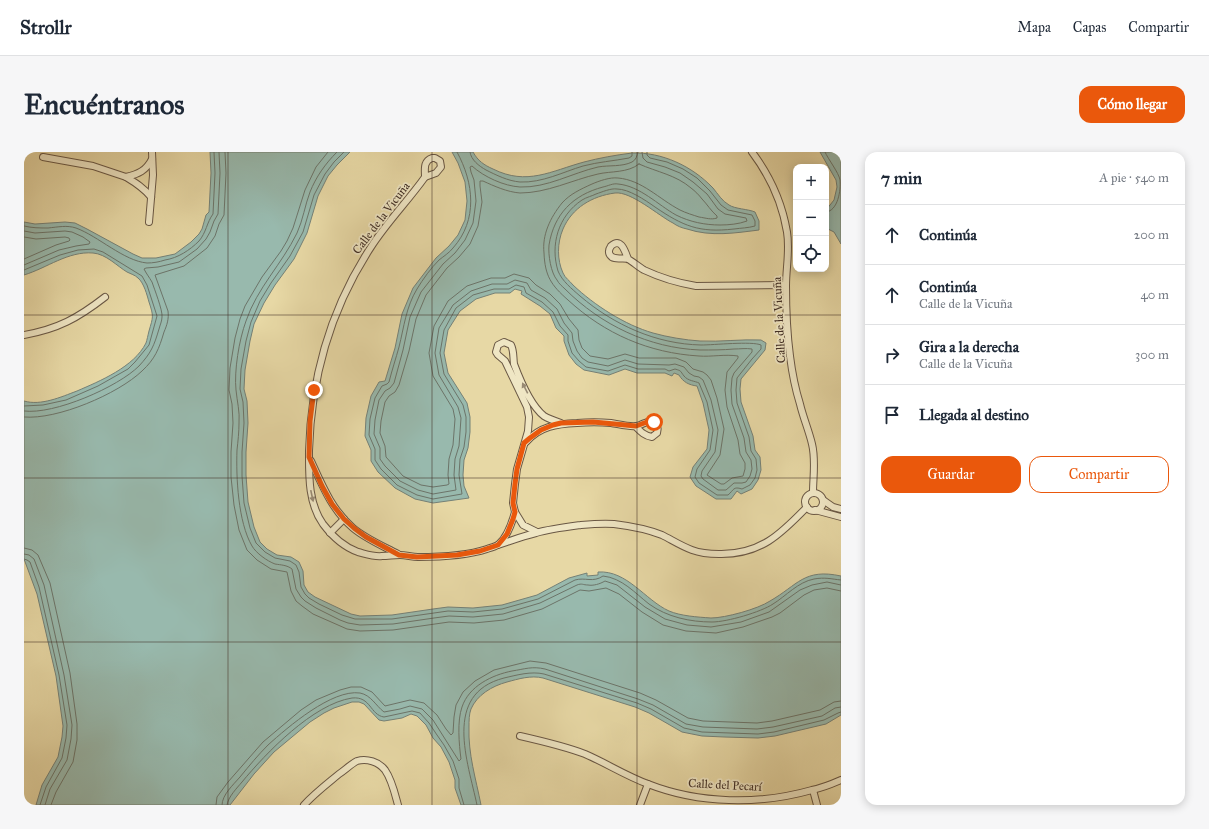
<!DOCTYPE html>
<html lang="es">
<meta charset="utf-8">
<style>
body{margin:0;font-family:"IM FELL Great Primer",serif;background:#f6f6f7;color:#1f2937}
.controls{position:absolute;right:12px;top:12px;display:grid;overflow:hidden;border-radius:8px;box-shadow:0 2px 10px #0003}
.controls button{width:36px;height:36px;display:grid;place-items:center;padding:0;border:0;border-bottom:1px solid #e0e1e3;background:#fff;color:#1f2937;font:20px sans-serif}
.stop{position:absolute;width:12px;height:12px;margin:-9px;border:3px solid #ea580c;border-radius:50%;background:#fff}
.stop.end{background:#ea580c;border-color:#fff;box-shadow:0 1px 4px #0008}
.list{margin:0;padding:0;list-style:none}
h2{display:flex;justify-content:space-between;align-items:center;height:52px;margin:0;padding:0 16px;font-size:17px}
h2 small{font-size:13px;font-weight:400;color:#747a83}
.list li{display:grid;grid-template-columns:26px 1fr auto;gap:12px;align-items:center;box-sizing:border-box;height:60px;padding:0 16px;border-top:1px solid #e0e1e3}
.list b{display:block;font-size:15px;white-space:nowrap}
.list p{margin:0;font-size:13px;white-space:nowrap;color:#747a83}
.list em{font-size:13px;font-style:normal;color:#747a83}
.actions{display:flex;gap:8px;padding:12px 16px}
.actions a{flex:1;padding:9px 0;border:1px solid #ea580c;border-radius:12px;text-align:center;font-size:14px;color:#ea580c}
.actions .main{background:#ea580c;color:#fff}
.icon{flex:none;width:22px;height:22px;fill:none;stroke:currentColor;stroke-width:2;stroke-linecap:round;stroke-linejoin:round}
.map{position:relative;flex:none;width:817px;height:653px;overflow:hidden;border-radius:12px}
header{display:flex;align-items:center;gap:24px;box-sizing:border-box;height:56px;padding:0 20px;background:#fff;border-bottom:1px solid #e0e1e3}
header strong{font-size:19px}
nav{display:flex;gap:22px;margin-inline-start:auto;font-size:14px}
.intro{display:flex;align-items:center;justify-content:space-between;box-sizing:border-box;height:96px;padding:0 24px}
h1{margin:0;font-size:28px}
.button{padding:10px 18px;border-radius:12px;background:#ea580c;color:#fff;font-size:14px;font-weight:700}
main{display:flex;gap:24px;padding:0 24px}
aside{flex:1;background:#fff;border-radius:12px;box-shadow:0 2px 10px #0003}
.map>svg:first-child{display:block}
.water{fill:#98b9ad;stroke:#758177}
.lines{fill:none;stroke-linecap:round;stroke-linejoin:round}
.shore{stroke:#6c7469;stroke-width:1}
.street-casing{stroke:#6a5845;stroke-width:8}
.street{stroke:#efe6c4;stroke-width:6}
.oneway{fill:#988a74}
.route{stroke:#ea580c;stroke-width:5}
.grid{fill:none;stroke:#402e25;stroke-width:1;stroke-opacity:0.55}
.labels{text-anchor:middle;stroke-width:3.5;stroke-linejoin:round;paint-order:stroke}
.street-label{font-size:12px;fill:#402e25;stroke:#efe6c4}
</style>
<header>
<strong>Strollr</strong>
<nav><a>Mapa</a><a>Capas</a><a>Compartir</a></nav>
</header>
<div class="intro"><h1>Encuéntranos</h1><a class="button">Cómo llegar</a></div>
<main>
<div class="map">
<svg width="817" height="653" viewBox="0 0 817 653">
<rect width="100%" height="100%" fill="#e7d8a5"/>
<filter id="stains"><feTurbulence type="fractalNoise" baseFrequency=".005" numOctaves="4"/><feColorMatrix values="0 0 0 0 .2 0 0 0 0 .09 0 0 0 0 .02 0 0 0 .5 -.17"/></filter>
<radialGradient id="worn" r=".72"><stop offset=".6" stop-color="#630" stop-opacity="0"/><stop offset="1" stop-color="#630" stop-opacity=".3"/></radialGradient>
<!-- water -->
<g class="water">
<path d="M186,0H326L313,13L304,24L294,44L283,81L270,107L251,133L240,151L230,172L226,189L221,218L220,237L223,249L224,271L222,300V323L224,350L230,375L236,390L243,397L253,403L267,405L275,410L279,419L280,433L284,440L291,445L327,462L336,464L368,463L409,457L424,455L449,456L478,453L513,443L545,426L563,421V424L574,423V420C603,418 621,448 645,459C657,464 673,465 687,466C701,466 734,457 746,449C774,433 780,416 817,424V563L802,572L751,584L734,586L700,585L678,584L658,580L625,561L611,555L519,526C507,523 494,527 483,530C468,534 453,543 447,557C445,562 445,569 445,575C444,602 452,627 457,653H437L431,636V628L425,610L417,595L409,586L402,573L393,564L387,562L378,566L360,569L355,568L340,552L335,550H328L310,556L300,561L286,570L250,600L230,622L206,653H12L18,633L34,605L38,585L39,574L32,524L13,442L0,407V249C17,254 37,245 53,239C76,229 110,215 122,191C123,188 124,183 125,179C129,165 130,165 125,150C123,143 120,131 114,126C111,123 107,122 103,120C93,114 82,102 69,101C44,99 23,116 0,123V70L11,72L41,70L51,71L63,77L109,102L118,106H132L151,102L167,90L175,82L178,77L182,63L185,60L187,21Z"/>
<path d="M428,0H449C454,9 460,13 469,17C503,34 527,19 560,10C575,6 592,3 608,1C638,0 668,14 689,36C694,42 698,49 705,53C711,57 724,57 731,60L735,69V78C711,81 687,85 663,77C658,76 653,74 649,71C635,64 607,39 591,41C568,44 548,56 539,77C533,91 533,108 539,121C541,126 546,129 549,133C570,153 601,173 629,181C643,185 661,188 676,189C697,190 717,187 737,188L742,191L741,198L717,227L716,237L717,250L729,284L731,298L736,305L737,318L734,328L728,337L717,342L713,339L707,347H692L672,334L666,325L669,315L683,297L685,278L679,251L673,234C665,233 659,230 655,223L650,221L648,224L641,221H613L601,217L585,223L560,218L552,212L545,203L540,189V184L532,176L526,162L516,154L497,142L498,139L491,137L486,141H471L452,147L436,159L424,178L420,201L424,221L443,251L446,265V280L444,296L440,308L439,323L440,334L445,346L409,351L391,347L371,336L354,320L347,309V298L341,284L342,266L347,244L355,230L361,229L371,196L378,162L389,136L412,106L425,94L434,83L441,68L443,49L441,30L434,11Z"/>
<polygon points="796,0 817,0 817,92 810,80 802,76 802,58 810,48 813,35 812,28"/>
</g>
<g class="lines">
<!-- shore -->
<g class="shore">
<polyline points="304,0 292,15 281,38 269,76 263,89 257,99 238,125 221,154 216,167 211,186 206,216 205,238 208,252 209,271 207,300 207,325 210,353 215,378 223,398 233,408 247,417 263,420 267,439 272,449 278,454 289,462 314,473 323,477 336,479 369,478 425,470 450,471 480,468 518,457 556,438 565,439 582,436 595,442 618,460 639,473 662,479 692,481 719,475 748,465 756,461 780,443 790,438 803,436 817,439"/>
<path d="M313,0C301,12 292,25 286,40C281,53 279,68 273,81C258,112 233,136 222,169C215,188 210,219 212,238C213,249 216,260 215,271C215,280 214,289 213,298C212,325 214,370 228,394C232,401 243,409 251,412C257,413 263,413 268,417L272,437L277,445L281,449L292,456L316,468L324,471L336,473L369,472L410,466L425,464L449,465L479,462L516,451L553,433C558,431 559,433 564,433C569,434 576,432 581,429L593,433L621,455L641,467L663,473L687,475L717,470L745,460L776,438L788,433L803,430L817,433"/>
<path d="M320,0L310,10L301,22L290,43L279,80L266,104L247,131L236,149L227,170L222,189L217,217L216,237L219,250L220,271L218,300V324L220,351L226,376L232,391L241,400L251,406L266,409L272,413L275,420L277,435L281,442L285,446L295,452L318,463L331,467H368L424,459L449,460L478,457L514,447L551,428C561,425 569,431 579,424C598,426 611,441 625,452C643,465 666,470 688,470C703,470 737,460 749,452C762,444 774,430 790,427C801,425 807,427 817,428"/>
<path d="M433,0C450,31 454,68 429,96C425,101 420,104 415,108C407,116 399,127 393,137C382,155 380,175 375,195C372,206 368,218 365,230L363,232L358,234L351,246L346,267L345,283L351,297V308L357,317L373,333L393,343L409,347L438,342L435,323L436,307L440,295L442,280V265L439,253L420,222L416,201L420,178L432,156L449,143L470,137H485L492,133L500,135L502,141L518,150L529,160L536,174L544,183V189L548,201L555,209L562,215L584,219L601,213L614,217H641L645,219L651,217C658,219 656,219 660,224C664,229 671,229 675,231L683,250L689,278L686,298L673,317L671,325L675,331L693,343H704C710,338 709,334 718,337L726,333L731,326L733,318L732,307L727,299L725,285L713,251L712,238L713,226L728,207L737,197V193C728,189 690,193 677,193C632,192 590,173 556,144C548,137 538,129 534,119C526,93 534,64 558,48C563,45 568,44 572,42C578,40 587,36 593,37C605,37 621,48 631,55C659,74 675,81 710,77C717,76 724,76 731,74V69L728,63L704,58L697,53L686,39L673,26L659,17L643,10L626,6L623,3V0"/>
<path d="M446,0C447,8 455,14 462,18C472,23 484,29 496,30C518,31 539,20 559,14C574,10 589,9 605,6L608,4V0"/>
<path d="M614,0C613,4 612,8 608,10C598,15 585,13 574,15C548,21 523,36 496,35C480,34 460,25 448,14L446,15L447,20L450,28L452,49L449,71L441,88L431,101L419,112L397,140L386,165L379,198L370,231L366,236L361,239L355,248L351,268L350,282L356,296V307L361,314L376,329L394,338L409,342L432,338L430,323L431,307L435,294L437,266L434,255L415,223L411,201L415,176L429,153L447,139L468,132H483L491,128L503,131L507,138L521,146L533,157L540,171L548,181L549,189L553,199L558,206L564,210L584,214L601,208L614,212L645,213L651,212L660,215L665,221L670,224L675,225L679,228L687,248L694,278L691,300L678,319L677,324L679,327L694,338H702L710,331H718L722,330L726,324L728,317L727,308L722,300L720,286L708,252L707,238L708,226L710,221L728,200V197C722,196 716,197 710,197C699,198 687,198 676,198C625,196 577,173 541,137C538,134 535,132 533,128C527,121 524,103 525,93C530,62 549,43 579,35C584,34 589,31 594,32C616,34 634,53 652,63C666,70 681,73 696,73C705,73 715,72 723,69L722,66L701,62L694,57L683,42L669,30L656,21L641,15L623,10L619,6L618,0"/>
<path d="M801,0C804,7 815,21 816,28C817,38 814,59 802,60"/>
<path d="M615,12C633,20 652,23 667,36C671,39 675,43 678,47C683,52 687,59 693,64V66C687,68 682,66 675,65C669,63 662,61 656,58C635,47 618,28 594,26C586,25 575,29 568,32C557,37 546,42 538,51C526,66 518,83 520,101C521,124 527,133 544,148C581,182 625,201 675,204C687,205 701,202 714,204V206L703,220L701,238L703,255L714,288L716,302L721,311V317L719,324L708,326L700,332H697L683,323L696,303L700,277L693,246L687,228L683,223L679,220L669,217L662,210L652,206H615L601,202L584,207L566,204L558,196L555,188L554,178L545,167L536,152L526,142L512,133L505,126L490,122L481,126H467L443,134L424,149L410,174L405,201L409,224L429,257L431,267L429,293L425,307L424,323L425,332L423,333L409,335L397,333L379,324L362,305L361,294L356,281L357,269L361,250L365,244L371,240L375,233L385,199L392,167L402,143L423,116L435,105L446,92L454,74L458,50L456,34V29H459C470,34 483,40 496,41C523,41 548,28 574,22C587,19 604,21 615,12Z"/>
<path d="M0,74C8,76 16,76 24,76C34,75 43,73 52,76C74,84 100,109 123,111C129,111 135,110 141,108C154,106 166,98 175,89C182,81 183,70 189,62L191,21L190,0"/>
<polyline points="0,79 11,81 41,79 48,80 59,85 66,90 65,92 52,94 35,98 0,113"/>
<polyline points="0,85 12,87 41,85 45,86 46,88 45,89 32,93 0,107"/>
<polyline points="0,118 36,103 54,98 70,97 79,100 118,124 123,133 133,164 125,193 111,210 104,217 74,234 42,248 19,253 0,254"/>
<path d="M0,259C30,263 94,235 115,214C127,201 130,194 135,177C136,173 138,169 138,165C139,159 130,136 128,130C125,125 122,121 120,117L122,116L134,115L155,110L173,97L182,87L186,80L190,69L194,62L196,21L195,0"/>
<path d="M0,265C33,268 94,242 118,219C131,207 135,197 140,180C143,173 145,167 144,159L131,123L160,114L183,96L191,84L195,72L200,63L202,21L201,0"/>
<polyline points="0,396 8,398 14,403 26,431 46,521 53,572 53,588 49,610 32,640 27,653"/>
<polyline points="0,402 5,403 10,407 20,433 40,523 48,573 47,587 43,608 26,637 21,653"/>
<polyline points="0,407 3,408 6,410 15,435 35,523 43,573 42,586 38,606 22,635 16,653"/>
<polyline points="192,653 193,645 204,630 239,590 277,558 292,548 316,538 327,535 337,535 348,540 361,554 386,548 400,551 413,563 422,577 427,583 429,581 430,565 432,553 439,540 451,529 470,518 506,509 522,511 616,541 632,548 664,566 679,569 733,571 748,569 796,558 810,550 817,549"/>
<path d="M198,653C198,643 209,633 216,625C225,614 234,603 244,593C264,575 308,537 336,541C347,543 352,554 360,560L376,557L386,554L398,557L409,568L435,609L437,607C435,592 433,569 438,555C445,534 468,523 488,519C501,517 508,514 521,517L614,547L629,553L662,572L679,575L733,577L749,575L798,564L811,556L817,555"/>
<path d="M203,653C204,645 213,636 218,630C242,601 289,552 328,546C347,544 346,563 360,565L388,559L396,561L405,571L413,583L420,593L429,609L435,627V636L440,653"/>
<path d="M453,653C444,610 418,542 480,526C493,523 507,519 520,522L613,551L627,557L660,576L678,580L734,582L750,580L800,568L814,561L817,560"/>
</g>
<!-- street casing -->
<g class="street-casing">
<g id="street">
<path d="M728,0C746,24 758,50 763,80C766,98 762,116 762,134C762,157 763,181 766,204C768,220 771,236 776,252C779,265 785,279 788,292C792,308 789,325 789,341"/>
<polyline points="19,5 69,14 102,25"/>
<path d="M408,6H411L416,9L417,15L412,21L401,25C401,18 399,9 408,6Z"/>
<path d="M401,25C384,49 363,70 347,95C307,156 287,226 285,299C285,323 284,351 299,372C308,384 320,395 334,400C342,402 350,405 358,404C364,404 370,403 376,403C382,403 388,405 394,405C417,405 442,404 463,397C467,395 472,395 475,392C484,384 488,371 491,360"/>
<path d="M127,45C120,36 112,31 102,25C114,22 122,19 128,7"/>
<polyline points="125,70 129,23 128,0"/>
<path d="M604,107C601,99 597,85 587,94C585,97 584,100 586,103C590,109 598,105 604,107C609,110 615,115 620,118C637,126 654,131 672,134L762,133"/>
<path d="M0,183C34,177 54,166 81,145"/>
<path d="M502,290C516,274 533,272 553,271C564,270 576,270 587,271C594,272 605,275 612,274C618,274 623,267 630,270C634,272 634,277 633,281L628,285C621,284 617,280 612,275"/>
<path d="M287,309C298,333 308,358 329,376C342,387 359,394 374,402"/>
<circle cx="790" cy="350" r="9"/>
<polyline points="799,348 809,355 817,357"/>
<polyline points="791,358 817,365"/>
<path d="M513,380L499,373L491,360L489,351L491,332L493,317L504,279L505,265L503,255L481,209L474,203L472,200L474,193L480,190L487,193C490,199 489,205 490,212C496,228 506,253 520,264C525,267 531,269 537,271"/>
<polyline points="306,381 320,367"/>
<path d="M474,393C486,389 499,384 512,381C526,377 542,375 557,373C568,372 579,371 590,372C606,374 623,377 638,383C648,388 657,394 668,398C676,401 686,402 695,402C736,403 757,382 783,355"/>
<path d="M496,584C518,589 540,594 561,602C582,611 602,624 624,632C675,652 735,653 788,638C798,636 808,632 817,628"/>
<polyline points="789,638 793,653"/>
<path d="M280,653C291,641 303,632 315,622C321,618 327,612 333,609C343,606 355,610 361,618C368,628 371,642 374,653"/>
<polyline points="616,653 624,632"/>
</g>
</g>
<!-- street -->
<use href="#street" class="street"/>
</g>
<!-- one-way arrows -->
<defs><path id="oneway-solid" d="M-6-.8H1V-3.2L6.5 0L1 3.2V.8H-6Z"/></defs>
<g class="oneway">
<use href="#oneway-solid" transform="translate(501 236) rotate(-117)"/>
<use href="#oneway-solid" transform="translate(288 344) rotate(78)"/>
</g>
<g class="lines">
<!-- route -->
<polyline class="route" points="290,238 286,269 285,305 298,334 308,352 320,367 330,376 342,385 375,403 393,405 433,403 456,399 474,393 483,382 489,367 491,360 489,351 491,332 493,317 500,291 506,286 517,278 529,273 537,271 569,270 612,274 623,270 630,270"/>
</g>
<!-- grid -->
<path class="grid" d="M204,0V653M408,0V653M613,0V653M0,163H817M0,326H817M0,490H817"/>
<g class="labels">
<!-- street labels -->
<g class="street-label">
<text transform="translate(357 66) rotate(-53)" y="4">Calle de la Vicuña</text>
<text transform="translate(755 168) rotate(-93)" y="4">Calle de la Vicuña</text>
<text transform="translate(701 633) rotate(3)" y="4">Calle del Pecarí</text>
</g>
</g>
<rect width="100%" height="100%" filter="url(#stains)"/>
<rect width="100%" height="100%" fill="url(#worn)"/>
</svg>
<div class="controls">
<button>+</button>
<button>−</button>
<button><svg class="icon" aria-label="locate" viewBox="0 0 24 24"><circle cx="12" cy="12" r="6"/><path d="M12 2v4M12 18v4M2 12h4M18 12h4"/></svg></button>
</div>
<div class="stop" style="left:630px;top:270px"></div>
<div class="stop end" style="left:290px;top:238px"></div>
</div>
<aside>
<h2>7 min<small>A pie · 540 m</small></h2>
<ul class="list">
<li><svg class="icon" aria-label="ahead" viewBox="0 0 24 24"><path d="M12 20V5M6 11l6-6 6 6"/></svg><div><b>Continúa</b></div><em>200 m</em></li>
<li><svg class="icon" aria-label="ahead" viewBox="0 0 24 24"><path d="M12 20V5M6 11l6-6 6 6"/></svg><div><b>Continúa</b><p>Calle de la Vicuña</p></div><em>40 m</em></li>
<li><svg class="icon" aria-label="right" viewBox="0 0 24 24"><path d="M7 20v-9h11M14 6l5 5-5 5"/></svg><div><b>Gira a la derecha</b><p>Calle de la Vicuña</p></div><em>300 m</em></li>
<li><svg class="icon" aria-label="arrive" viewBox="0 0 24 24"><path d="M6 21V4h12l-3 4 3 4H6"/></svg><div><b>Llegada al destino</b></div></li>
</ul>
<div class="actions"><a class="main">Guardar</a><a>Compartir</a></div>
</aside>
</main>
